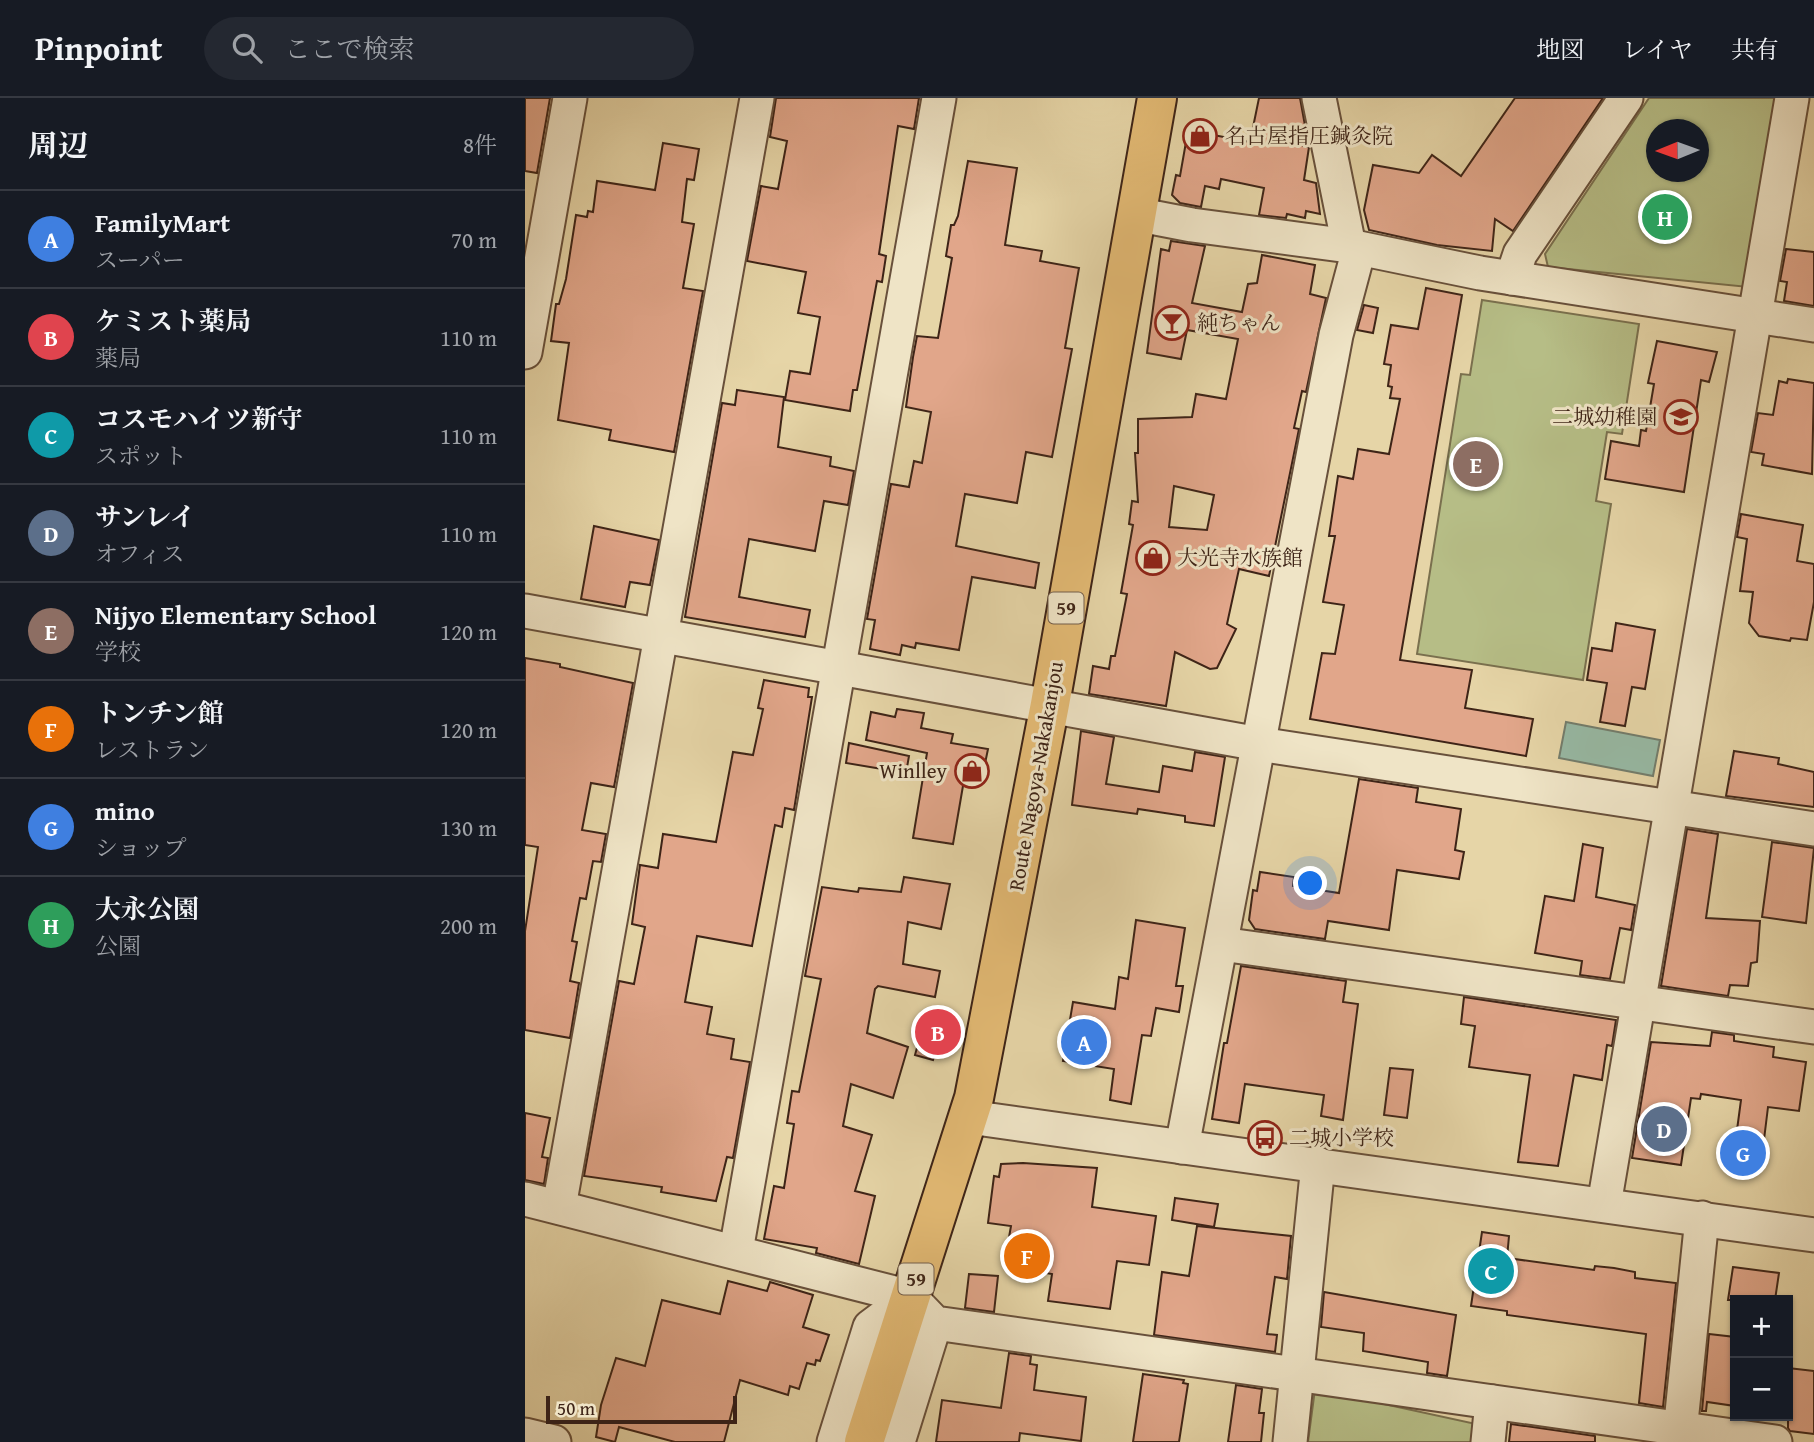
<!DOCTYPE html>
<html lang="ja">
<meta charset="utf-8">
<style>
body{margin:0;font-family:"Gentium Book Plus","Noto Serif JP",serif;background:#242831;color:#f1f3f6}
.controls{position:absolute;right:21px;bottom:21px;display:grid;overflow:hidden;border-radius:0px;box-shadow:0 2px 5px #0004}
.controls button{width:63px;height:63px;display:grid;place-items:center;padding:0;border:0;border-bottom:2px solid #363941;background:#171b24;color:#f1f3f6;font:35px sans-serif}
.compass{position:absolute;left:1121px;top:21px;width:63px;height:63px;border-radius:50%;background:#171b24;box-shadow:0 2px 5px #0004;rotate:269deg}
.scale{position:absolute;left:21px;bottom:18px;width:191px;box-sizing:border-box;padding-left:7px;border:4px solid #3e2417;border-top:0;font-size:19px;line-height:24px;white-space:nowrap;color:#3e2417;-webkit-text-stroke:5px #efe4c6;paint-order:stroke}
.you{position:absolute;left:786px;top:786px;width:24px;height:24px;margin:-18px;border:5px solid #fff;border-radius:50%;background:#1a73e8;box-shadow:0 0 0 10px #1a73e833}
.badge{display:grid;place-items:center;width:46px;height:46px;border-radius:50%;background:#0b8043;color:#fff;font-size:23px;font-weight:700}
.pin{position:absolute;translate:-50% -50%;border:4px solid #fff;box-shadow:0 2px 7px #0006}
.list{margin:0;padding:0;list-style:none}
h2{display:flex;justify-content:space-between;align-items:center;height:91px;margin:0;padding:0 28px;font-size:30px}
h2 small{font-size:23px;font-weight:400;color:#9ea1a6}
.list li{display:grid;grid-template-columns:46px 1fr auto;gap:21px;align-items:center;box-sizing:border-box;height:98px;padding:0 28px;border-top:2px solid #363941}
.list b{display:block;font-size:26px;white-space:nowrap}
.list p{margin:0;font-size:23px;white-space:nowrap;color:#9ea1a6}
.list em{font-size:23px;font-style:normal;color:#9ea1a6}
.icon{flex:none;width:38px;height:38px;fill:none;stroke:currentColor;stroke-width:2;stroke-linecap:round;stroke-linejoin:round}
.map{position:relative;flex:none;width:1289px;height:1344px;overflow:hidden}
header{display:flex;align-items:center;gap:42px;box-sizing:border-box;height:98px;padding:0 35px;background:#171b24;border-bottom:2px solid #363941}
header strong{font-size:33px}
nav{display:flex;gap:38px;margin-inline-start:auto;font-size:24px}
.search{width:490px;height:63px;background:#242831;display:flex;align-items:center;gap:18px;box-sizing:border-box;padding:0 24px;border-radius:38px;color:#9ea1a6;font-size:26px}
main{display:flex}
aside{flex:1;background:#171b24}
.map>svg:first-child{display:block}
.green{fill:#b6bd86;stroke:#7a704e;stroke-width:2;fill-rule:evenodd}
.water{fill:#97b9a4;stroke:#737d6c;stroke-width:2}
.building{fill:#e1a68a;stroke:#3e2417;stroke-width:2;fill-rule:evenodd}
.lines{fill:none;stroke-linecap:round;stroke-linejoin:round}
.minor-casing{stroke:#68503b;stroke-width:37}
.major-casing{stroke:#3e2417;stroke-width:42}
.minor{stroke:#efe4c6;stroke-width:33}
.major{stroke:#e3ba74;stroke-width:38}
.labels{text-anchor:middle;stroke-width:6;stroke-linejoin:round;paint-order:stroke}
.shield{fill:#efe4c6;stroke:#735e4c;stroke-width:2}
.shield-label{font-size:19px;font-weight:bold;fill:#3e2417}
.poi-label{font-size:21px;fill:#3e2417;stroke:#efe4c6;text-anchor:start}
.street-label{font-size:21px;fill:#3e2417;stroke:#efe4c6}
</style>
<header>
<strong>Pinpoint</strong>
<div class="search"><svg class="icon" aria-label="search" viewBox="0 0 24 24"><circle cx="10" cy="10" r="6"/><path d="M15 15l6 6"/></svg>ここで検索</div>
<nav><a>地図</a><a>レイヤ</a><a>共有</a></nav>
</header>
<main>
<aside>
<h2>周辺<small>8件</small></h2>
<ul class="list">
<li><span class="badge" style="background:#3f7fe0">A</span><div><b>FamilyMart</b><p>スーパー</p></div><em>70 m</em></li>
<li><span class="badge" style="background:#e0444e">B</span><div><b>ケミスト薬局</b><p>薬局</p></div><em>110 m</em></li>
<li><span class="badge" style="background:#0f9aa8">C</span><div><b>コスモハイツ新守</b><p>スポット</p></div><em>110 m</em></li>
<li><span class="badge" style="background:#5c6f8a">D</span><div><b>サンレイ</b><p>オフィス</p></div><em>110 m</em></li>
<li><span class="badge" style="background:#8d6e63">E</span><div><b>Nijyo Elementary School</b><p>学校</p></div><em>120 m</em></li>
<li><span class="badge" style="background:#e8710a">F</span><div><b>トンチン館</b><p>レストラン</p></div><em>120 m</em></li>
<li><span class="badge" style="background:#3f7fe0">G</span><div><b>mino</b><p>ショップ</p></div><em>130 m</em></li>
<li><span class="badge" style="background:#2e9e5b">H</span><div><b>大永公園</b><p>公園</p></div><em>200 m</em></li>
</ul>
</aside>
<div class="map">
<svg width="1289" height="1344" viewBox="0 0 1289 1344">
<rect width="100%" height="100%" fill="#e6d5a7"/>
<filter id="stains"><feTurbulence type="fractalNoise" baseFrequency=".00286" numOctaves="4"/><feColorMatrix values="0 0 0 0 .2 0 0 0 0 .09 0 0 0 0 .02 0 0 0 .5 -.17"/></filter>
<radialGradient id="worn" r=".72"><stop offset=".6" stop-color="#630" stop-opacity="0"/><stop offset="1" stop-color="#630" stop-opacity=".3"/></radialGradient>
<!-- green -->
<g class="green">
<path d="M1124,0H1255L1223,189L1023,169L1020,156ZM1132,32H1174V74H1132Z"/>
<polygon points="957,202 1114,226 1097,336 1082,334 1071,403 1086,406 1058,582 892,556 936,276 945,277"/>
<polygon points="790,1291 951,1326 952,1344 783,1344"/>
</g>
<!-- water -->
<polygon class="water" points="1041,624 1135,642 1128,678 1034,660"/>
<!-- building -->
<g class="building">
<polygon points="0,0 25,0 12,75 0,73"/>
<polygon points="251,0 394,0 389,31 373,28 354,156 361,158 357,184 352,183 332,292 328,292 325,313 260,302 265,273 285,276 295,219 273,215 281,174 222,163 236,88 253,91 262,43 245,39"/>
<polygon points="734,0 775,0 781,33 778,48 784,49 779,82 791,85 795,116 781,113 780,120 762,116 761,120 734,117 739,90 696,81 694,91 680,88 676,109 655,105 647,97 651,77 655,78 664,27 684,31 683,36 725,44"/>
<polygon points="990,0 1078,0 988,133 970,121 967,153 912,147 844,132 839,112 848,67 894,75 907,57 936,78"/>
<polygon points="138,45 174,51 169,82 162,81 157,124 169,126 158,190 178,193 149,354 84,342 86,332 33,322 44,245 26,243 31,206 34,206 41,181 51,117 62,119 63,113 68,114 72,83 130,92"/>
<polygon points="443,63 492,70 480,147 517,153 515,163 554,170 540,250 547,251 527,359 501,354 492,405 440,396 431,448 514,465 510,490 447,479 434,552 391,545 390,550 377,547 375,557 345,551 350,522 342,521 366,386 384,389 389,363 397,365 406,314 381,309 388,259 392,238 413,240 427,160 421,158 426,127 429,127 433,118"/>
<path d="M646,143L680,148L667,205L717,214L723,186L732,185L737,157L790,167L785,196L801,200L781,294L777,293L769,330L774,331L744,478L714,471L702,526L711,531L692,570L685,571L650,554L641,608L564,596L568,568L584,571L586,558H590L602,496L596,495L608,427L604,426L607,403L613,404L610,355H613V321L667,319L671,296L701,301L713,241L662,232L656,261L622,255L636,151L644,153ZM649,388L689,397L682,432L644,429Z"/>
<polygon points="1261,151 1289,154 1289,208 1259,203 1262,184 1255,183"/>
<polygon points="901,190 937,197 875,562 947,572 940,610 1008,621 1001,658 785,621 797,555 810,556 819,507 798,504 810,438 804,438 813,378 828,381 833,351 864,356 875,301 865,300 867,289 863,288 866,267 859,266 866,227 893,231"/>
<polygon points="839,207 853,210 848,235 832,232"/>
<polygon points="1132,243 1192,254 1184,284 1176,282 1159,394 1080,381 1086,343 1114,348 1116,332 1121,333 1129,286 1123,285"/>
<polygon points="1263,281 1289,285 1287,376 1237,367 1239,356 1226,354 1233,315 1248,317 1254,283 1262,285"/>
<polygon points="212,292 259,299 253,349 306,359 305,368 329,373 323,407 299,403 290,453 224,441 214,499 285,512 280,539 160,519 197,305 210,307"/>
<polygon points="1216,416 1278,427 1272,463 1289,466 1289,504 1282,542 1266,540 1265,543 1234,538 1224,525 1228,494 1215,493 1222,441 1212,439"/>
<polygon points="69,428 134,442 125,487 105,484 100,509 56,501"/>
<polygon points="1091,525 1130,532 1120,591 1107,589 1100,628 1075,624 1082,585 1062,582 1067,550 1087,553"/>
<polygon points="0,560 35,566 35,569 108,585 89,689 66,685 57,732 81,736 76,764 68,763 61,801 55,800 47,843 52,844 45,883 54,885 45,940 0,932 0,833 13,749 0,747"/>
<polygon points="239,582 284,590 283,599 287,599 269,712 260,710 257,729 250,727 227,848 172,838 160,904 187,909 182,936 209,941 206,961 225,964 208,1060 202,1059 191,1103 136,1094 137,1089 59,1078 94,883 109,886 120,829 107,826 115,767 133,770 138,736 191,744 208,654 228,657 238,611 233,610"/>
<polygon points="372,611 399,615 396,630 428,636 426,645 463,651 456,685 439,682 428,746 388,740 402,655 341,642 346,614 370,619"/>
<polygon points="556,633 589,639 581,686 634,694 638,668 667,673 670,654 700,659 689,728 660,724 660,718 613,711 612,716 547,707"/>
<polygon points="324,645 384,658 381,675 321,665"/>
<polygon points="1209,653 1254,660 1253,666 1289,674 1289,709 1201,698"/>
<polygon points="834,681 893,690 891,704 936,711 930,752 939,754 934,781 872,772 864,832 803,823 800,841 730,831 724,822 728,792 732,793 735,774 769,779 768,788 814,795"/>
<polygon points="1162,731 1193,736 1181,820 1235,823 1232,864 1226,865 1223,888 1205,887 1203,898 1136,888"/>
<polygon points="1247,744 1289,750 1281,825 1237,819"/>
<polygon points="1058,746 1078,750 1071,799 1110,807 1106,832 1095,830 1085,881 1055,877 1057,863 1010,855 1020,798 1049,803"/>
<polygon points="379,779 425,786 416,831 383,824 378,866 415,873 410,899 353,888 350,891 342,935 383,949 368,1000 326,986 318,1028 347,1037 330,1093 350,1098 334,1166 291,1155 292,1150 239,1141 249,1088 259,1090 269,1026 262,1025 267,993 274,994 296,881 280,878 297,789 333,794 334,790 376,794"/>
<polygon points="611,822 660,830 651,888 658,888 654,914 631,910 626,938 617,937 606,1006 585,1002 589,971 538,963 548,904 590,911 594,879 603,881"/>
<polygon points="716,868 821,883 818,904 833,906 818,1022 796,1018 799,997 720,986 714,1025 687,1021 699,945 702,945"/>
<polygon points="939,899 1091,922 1087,948 1082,947 1077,982 1049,977 1033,1068 993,1064 1005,977 944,969 950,928 936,926"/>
<polygon points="401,917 431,927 423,952 412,948 408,962 390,957"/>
<polygon points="1187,934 1209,937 1209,943 1249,949 1248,959 1281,964 1274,1013 1243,1009 1236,1066 1208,1062 1216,1002 1176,996 1175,1001 1166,1000 1156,1067 1107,1060 1126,944 1185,948"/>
<polygon points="865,970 888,972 882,1020 859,1017"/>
<polygon points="0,1015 25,1020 17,1059 23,1060 19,1086 0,1082"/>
<polygon points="498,1065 572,1070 567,1109 631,1118 624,1167 592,1163 585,1211 523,1203 527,1176 479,1168 486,1128 463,1125 469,1078 474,1079 476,1066"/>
<polygon points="650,1100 693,1106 689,1129 647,1122"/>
<polygon points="672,1128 766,1138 762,1181 750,1179 742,1236 752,1237 750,1254 629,1237 637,1174 664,1178"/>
<polygon points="957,1134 984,1138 982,1160 1069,1172 1070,1168 1089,1170 1110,1174 1110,1180 1151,1185 1138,1309 1114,1305 1121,1236 982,1217 982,1213 946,1208"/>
<polygon points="1208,1169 1254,1175 1250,1202 1203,1202"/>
<polygon points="444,1176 473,1178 469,1214 440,1210"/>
<polygon points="203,1183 242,1193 245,1184 288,1197 278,1229 304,1237 295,1263 291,1262 290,1267 282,1265 274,1291 265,1288 263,1297 215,1282 199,1344 150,1344 94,1329 90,1344 71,1339 76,1307 91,1260 120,1268 137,1202 195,1216"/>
<polygon points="799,1194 931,1217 922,1278 902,1275 903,1264 838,1253 839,1235 796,1229"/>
<polygon points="1184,1236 1210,1239 1210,1308 1182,1304 1181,1313 1177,1313"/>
<polygon points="484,1255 506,1258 505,1266 512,1267 509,1292 561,1299 556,1343 495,1335 494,1344 411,1344 417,1302 476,1310"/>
<polygon points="1263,1270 1289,1273 1289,1336 1265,1333 1263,1330"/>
<polygon points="618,1276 659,1282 658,1285 663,1286 654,1344 608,1344"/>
<polygon points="711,1287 737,1291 734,1315 739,1315 736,1344 703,1344"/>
<polygon points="986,1326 1070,1338 1070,1344 984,1344"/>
</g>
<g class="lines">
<!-- minor casing -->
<g class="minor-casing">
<g id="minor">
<polyline points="794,0 824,148"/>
<polyline points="610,116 667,127 824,148 955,175 1289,227"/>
<polyline points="987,180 995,156 1101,0"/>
<polyline points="0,254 45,0"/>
<polyline points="0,513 734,646 1289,731"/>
<polyline points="696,846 1289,929"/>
<polyline points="444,1019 1289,1137"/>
<polyline points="657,1049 811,237 834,151"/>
<polyline points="0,1101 385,1199 410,1225 1250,1344"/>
<polyline points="1079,1107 1267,0"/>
<polyline points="34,1109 232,0"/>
<polyline points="211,1153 414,0"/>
<polyline points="0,1337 29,1344"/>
<polyline points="309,1344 345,1229 385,1199"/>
<polyline points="373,1344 410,1225"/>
<polyline points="765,1344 793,1066"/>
<polyline points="963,1344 967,1304"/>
<polyline points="1154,1344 1177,1120"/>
</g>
</g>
<!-- major casing -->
<g class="major-casing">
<polyline id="major" points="339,1344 449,1000 525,606 632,0"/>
</g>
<!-- minor -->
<use href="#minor" class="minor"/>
<!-- major -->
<use href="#major" class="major"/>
</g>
<!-- icons -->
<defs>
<g id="shop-ring" transform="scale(1.75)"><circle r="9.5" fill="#efe4c6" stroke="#8f2418" stroke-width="1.5"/><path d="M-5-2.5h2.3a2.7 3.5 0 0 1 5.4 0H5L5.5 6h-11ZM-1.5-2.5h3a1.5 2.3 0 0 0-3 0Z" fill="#8f2418"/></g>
<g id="bar-ring" transform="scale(1.75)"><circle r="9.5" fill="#efe4c6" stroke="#8f2418" stroke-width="1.5"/><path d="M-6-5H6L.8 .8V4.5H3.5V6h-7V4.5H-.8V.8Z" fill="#8f2418"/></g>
<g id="school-ring" transform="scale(1.75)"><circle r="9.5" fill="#efe4c6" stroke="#8f2418" stroke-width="1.5"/><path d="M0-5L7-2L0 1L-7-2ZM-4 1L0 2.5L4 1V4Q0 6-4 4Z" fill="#8f2418"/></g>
<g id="bus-ring" transform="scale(1.75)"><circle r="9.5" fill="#efe4c6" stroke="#8f2418" stroke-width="1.5"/><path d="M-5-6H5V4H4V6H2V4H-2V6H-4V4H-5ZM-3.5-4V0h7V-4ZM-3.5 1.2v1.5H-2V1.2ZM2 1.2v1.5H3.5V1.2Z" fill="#8f2418"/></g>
</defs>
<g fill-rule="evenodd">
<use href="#shop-ring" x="675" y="38"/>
<use href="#bar-ring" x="647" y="225"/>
<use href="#school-ring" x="1156" y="319"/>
<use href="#shop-ring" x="628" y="460"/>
<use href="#shop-ring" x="447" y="673"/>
<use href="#bus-ring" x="740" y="1040"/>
</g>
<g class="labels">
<!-- shield labels -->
<g class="shield">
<rect x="523.5" y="494.5" width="35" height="31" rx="5"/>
<rect x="373.5" y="1165.5" width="35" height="31" rx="5"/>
</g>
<g class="shield-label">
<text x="541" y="517">59</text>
<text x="391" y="1188">59</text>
</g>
<!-- poi labels -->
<g class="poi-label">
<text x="700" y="45">名古屋指圧鍼灸院</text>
<text x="672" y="232">純ちゃん</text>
<text x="1132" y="326" text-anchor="end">二城幼稚園</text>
<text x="652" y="467">大光寺水族館</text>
<text x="422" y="680" text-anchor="end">Winlley</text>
<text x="764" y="1047">二城小学校</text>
</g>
<!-- street labels -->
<g class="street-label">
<text transform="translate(511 678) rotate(-80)" y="7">Route Nagoya-Nakakanjou</text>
</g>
</g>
<rect width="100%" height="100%" filter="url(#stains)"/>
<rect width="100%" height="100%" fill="url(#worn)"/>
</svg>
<div class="controls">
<button>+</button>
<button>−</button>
</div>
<svg class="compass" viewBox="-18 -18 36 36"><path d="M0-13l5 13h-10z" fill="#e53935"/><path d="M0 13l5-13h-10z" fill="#9ea1a6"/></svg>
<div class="scale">50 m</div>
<div class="you"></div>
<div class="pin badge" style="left:559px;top:944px;background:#3f7fe0">A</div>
<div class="pin badge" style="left:413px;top:934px;background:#e0444e">B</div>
<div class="pin badge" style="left:966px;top:1173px;background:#0f9aa8">C</div>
<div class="pin badge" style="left:1139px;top:1031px;background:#5c6f8a">D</div>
<div class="pin badge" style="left:951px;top:366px;background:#8d6e63">E</div>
<div class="pin badge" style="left:502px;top:1158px;background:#e8710a">F</div>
<div class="pin badge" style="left:1218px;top:1055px;background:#3f7fe0">G</div>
<div class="pin badge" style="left:1140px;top:119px;background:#2e9e5b">H</div>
</div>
</main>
